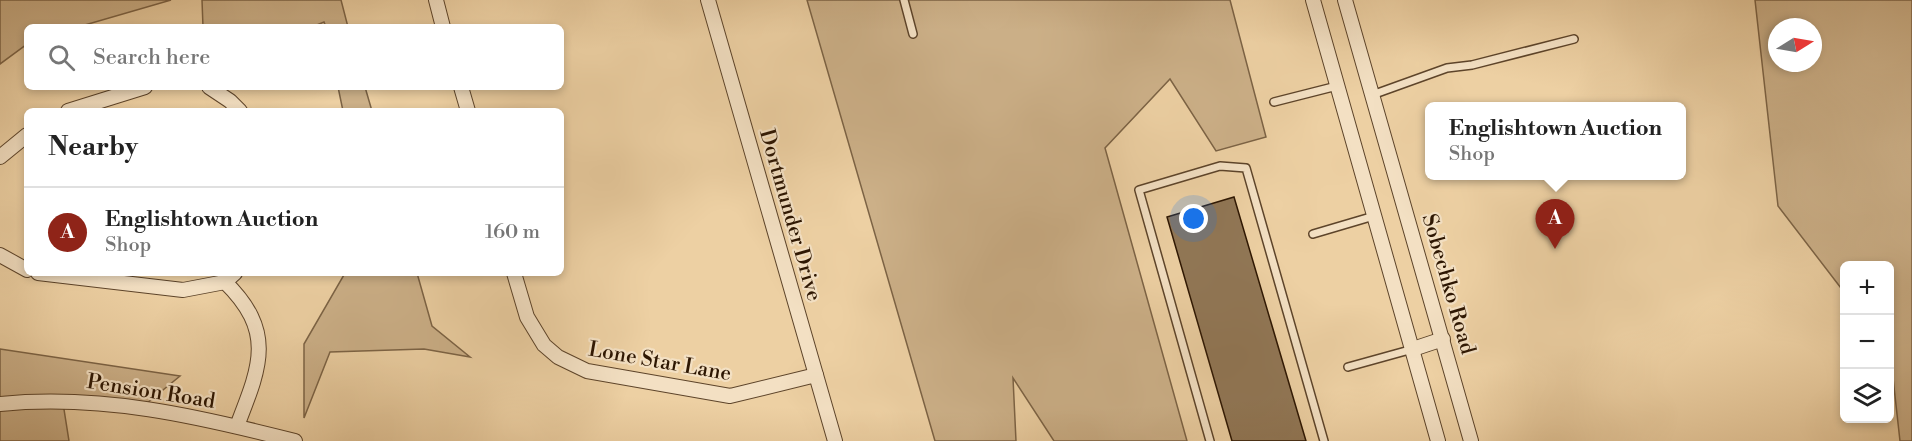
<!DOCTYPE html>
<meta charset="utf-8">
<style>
body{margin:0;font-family:"Libre Bodoni",serif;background:#f2f2f2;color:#222}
.controls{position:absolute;right:18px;bottom:18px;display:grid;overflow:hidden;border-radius:9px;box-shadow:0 3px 9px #0003}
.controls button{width:54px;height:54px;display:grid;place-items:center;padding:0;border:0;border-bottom:2px solid #e0e0e0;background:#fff;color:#222;font:30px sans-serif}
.compass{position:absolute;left:1768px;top:18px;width:54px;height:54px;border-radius:50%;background:#fff;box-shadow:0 3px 9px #0003;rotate:79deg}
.you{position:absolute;left:1194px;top:219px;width:21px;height:21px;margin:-15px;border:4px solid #fff;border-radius:50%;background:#1a73e8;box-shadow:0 0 0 9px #1a73e833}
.badge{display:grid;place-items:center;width:39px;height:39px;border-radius:50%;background:#8f2418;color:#fff;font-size:20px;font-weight:700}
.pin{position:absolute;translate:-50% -50px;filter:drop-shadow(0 2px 3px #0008)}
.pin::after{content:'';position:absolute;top:32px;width:21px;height:18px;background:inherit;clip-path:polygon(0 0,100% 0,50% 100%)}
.popup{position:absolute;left:1425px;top:102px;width:261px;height:78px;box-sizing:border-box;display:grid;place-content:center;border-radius:9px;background:#fff;filter:drop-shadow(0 2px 4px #0005);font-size:20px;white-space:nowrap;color:#767676}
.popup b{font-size:22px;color:#222}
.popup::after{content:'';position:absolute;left:50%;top:100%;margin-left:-12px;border:12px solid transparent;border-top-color:#fff}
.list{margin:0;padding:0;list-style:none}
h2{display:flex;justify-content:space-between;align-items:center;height:78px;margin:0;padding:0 24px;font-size:26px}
h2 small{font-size:20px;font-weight:400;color:#767676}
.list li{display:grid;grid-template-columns:39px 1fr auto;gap:18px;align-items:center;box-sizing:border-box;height:90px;padding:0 24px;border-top:2px solid #e0e0e0}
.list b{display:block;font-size:22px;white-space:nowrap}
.list p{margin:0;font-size:20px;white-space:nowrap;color:#767676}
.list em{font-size:20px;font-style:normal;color:#767676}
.icon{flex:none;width:33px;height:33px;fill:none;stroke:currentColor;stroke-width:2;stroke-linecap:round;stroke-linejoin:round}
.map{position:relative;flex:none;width:1912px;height:441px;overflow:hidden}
.search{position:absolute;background:#fff;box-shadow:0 3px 9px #0003;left:24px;top:24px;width:540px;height:66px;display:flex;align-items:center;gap:15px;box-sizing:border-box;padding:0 21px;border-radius:9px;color:#767676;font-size:22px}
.panel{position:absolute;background:#fff;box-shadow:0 3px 9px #0003;left:24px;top:108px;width:540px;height:168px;border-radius:9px}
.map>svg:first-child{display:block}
.green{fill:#ccb088;stroke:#7c6345;stroke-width:1.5;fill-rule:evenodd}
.building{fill:#917756;stroke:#2d1602;stroke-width:1.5}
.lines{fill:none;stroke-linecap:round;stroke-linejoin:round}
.service-casing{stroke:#5d442a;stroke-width:10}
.minor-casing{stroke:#5d442a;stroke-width:16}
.service{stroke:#f3e0c3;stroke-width:7}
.minor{stroke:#f3e0c3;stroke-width:14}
.labels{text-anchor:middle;stroke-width:4.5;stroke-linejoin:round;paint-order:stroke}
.street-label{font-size:21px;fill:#2d1602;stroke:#f3e0c3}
</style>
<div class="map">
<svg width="1912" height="441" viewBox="0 0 1912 441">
<rect width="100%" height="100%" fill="#edd0a3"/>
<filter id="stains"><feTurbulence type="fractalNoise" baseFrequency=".00333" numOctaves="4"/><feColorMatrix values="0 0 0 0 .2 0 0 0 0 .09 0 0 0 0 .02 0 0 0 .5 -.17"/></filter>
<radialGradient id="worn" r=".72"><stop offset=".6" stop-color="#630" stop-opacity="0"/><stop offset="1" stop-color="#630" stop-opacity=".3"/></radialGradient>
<!-- green -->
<g class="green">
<polygon points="0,0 171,0 78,27 27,27 27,44 0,64"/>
<polygon points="202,0 341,0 348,27 326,27 324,22 312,27 203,27"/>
<polygon points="807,0 1230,0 1266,137 1216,151 1170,79 1105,148 1187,441 1054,441 1013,378 1016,441 935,441"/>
<path d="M1755,0H1912V441H1900L1890,351V266H1844V292L1778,206ZM1777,27H1813V63H1777Z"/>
<polygon points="338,87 365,87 372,111 343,111"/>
<polygon points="345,273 417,273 432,326 470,357 424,349 330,352 304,418 304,344"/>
<polygon points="0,349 180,376 141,408 63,403 69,441 0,441"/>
</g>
<!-- building -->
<polygon class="building" points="1234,197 1306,441 1232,441 1167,217"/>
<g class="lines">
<!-- service casing -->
<g class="service-casing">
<g id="service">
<polyline points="904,0 913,34"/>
<polyline points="1372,95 1447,68 1472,65 1574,39"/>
<polyline points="1274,102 1337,86"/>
<polyline points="1313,234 1374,216"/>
<polyline points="1348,367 1413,349"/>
<polyline points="1210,441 1139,190 1220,166 1246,168 1324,441"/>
</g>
</g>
<!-- minor casing -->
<g class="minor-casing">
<g id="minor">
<polyline points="436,0 443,27"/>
<polyline points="708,0 835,441"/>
<polyline points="1313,0 1438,441"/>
<polyline points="1345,0 1471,441"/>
<polyline points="209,87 230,101 240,111"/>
<polyline points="461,87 468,111"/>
<polyline points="68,111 145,87"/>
<polyline points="0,157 27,135"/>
<polyline points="0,255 27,270"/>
<polyline points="38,273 183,290 225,282 235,273"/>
<polyline points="514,273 527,317 544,345 558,357 587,371 730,396 816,375"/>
<path d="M225,282C276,332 260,367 237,426"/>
<polyline points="1413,349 1443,339"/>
<path d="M0,404C102,394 197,416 295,441"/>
</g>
</g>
<!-- service -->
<use href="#service" class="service"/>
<!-- minor -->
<use href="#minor" class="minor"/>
</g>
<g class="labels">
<!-- street labels -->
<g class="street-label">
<text transform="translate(791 215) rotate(74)" y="7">Dortmunder Drive</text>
<text transform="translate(1449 284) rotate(74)" y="7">Sobechko Road</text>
<text transform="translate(660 361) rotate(10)" y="7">Lone Star Lane</text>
<text transform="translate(151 391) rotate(9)" y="7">Pension Road</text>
</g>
</g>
<rect width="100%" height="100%" filter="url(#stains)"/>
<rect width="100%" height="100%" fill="url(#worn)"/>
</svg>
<div class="controls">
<button>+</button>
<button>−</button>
<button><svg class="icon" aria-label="layers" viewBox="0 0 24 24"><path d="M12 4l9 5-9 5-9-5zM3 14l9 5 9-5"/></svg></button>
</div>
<svg class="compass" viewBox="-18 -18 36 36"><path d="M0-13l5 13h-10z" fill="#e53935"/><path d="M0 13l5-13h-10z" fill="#767676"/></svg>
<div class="you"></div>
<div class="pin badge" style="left:1555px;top:249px">A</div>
<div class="popup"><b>Englishtown Auction</b>Shop</div>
<div class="search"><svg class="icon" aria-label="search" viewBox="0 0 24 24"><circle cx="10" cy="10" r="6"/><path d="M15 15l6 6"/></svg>Search here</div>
<section class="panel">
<h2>Nearby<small></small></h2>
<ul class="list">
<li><span class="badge">A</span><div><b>Englishtown Auction</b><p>Shop</p></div><em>160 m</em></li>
</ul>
</section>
</div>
